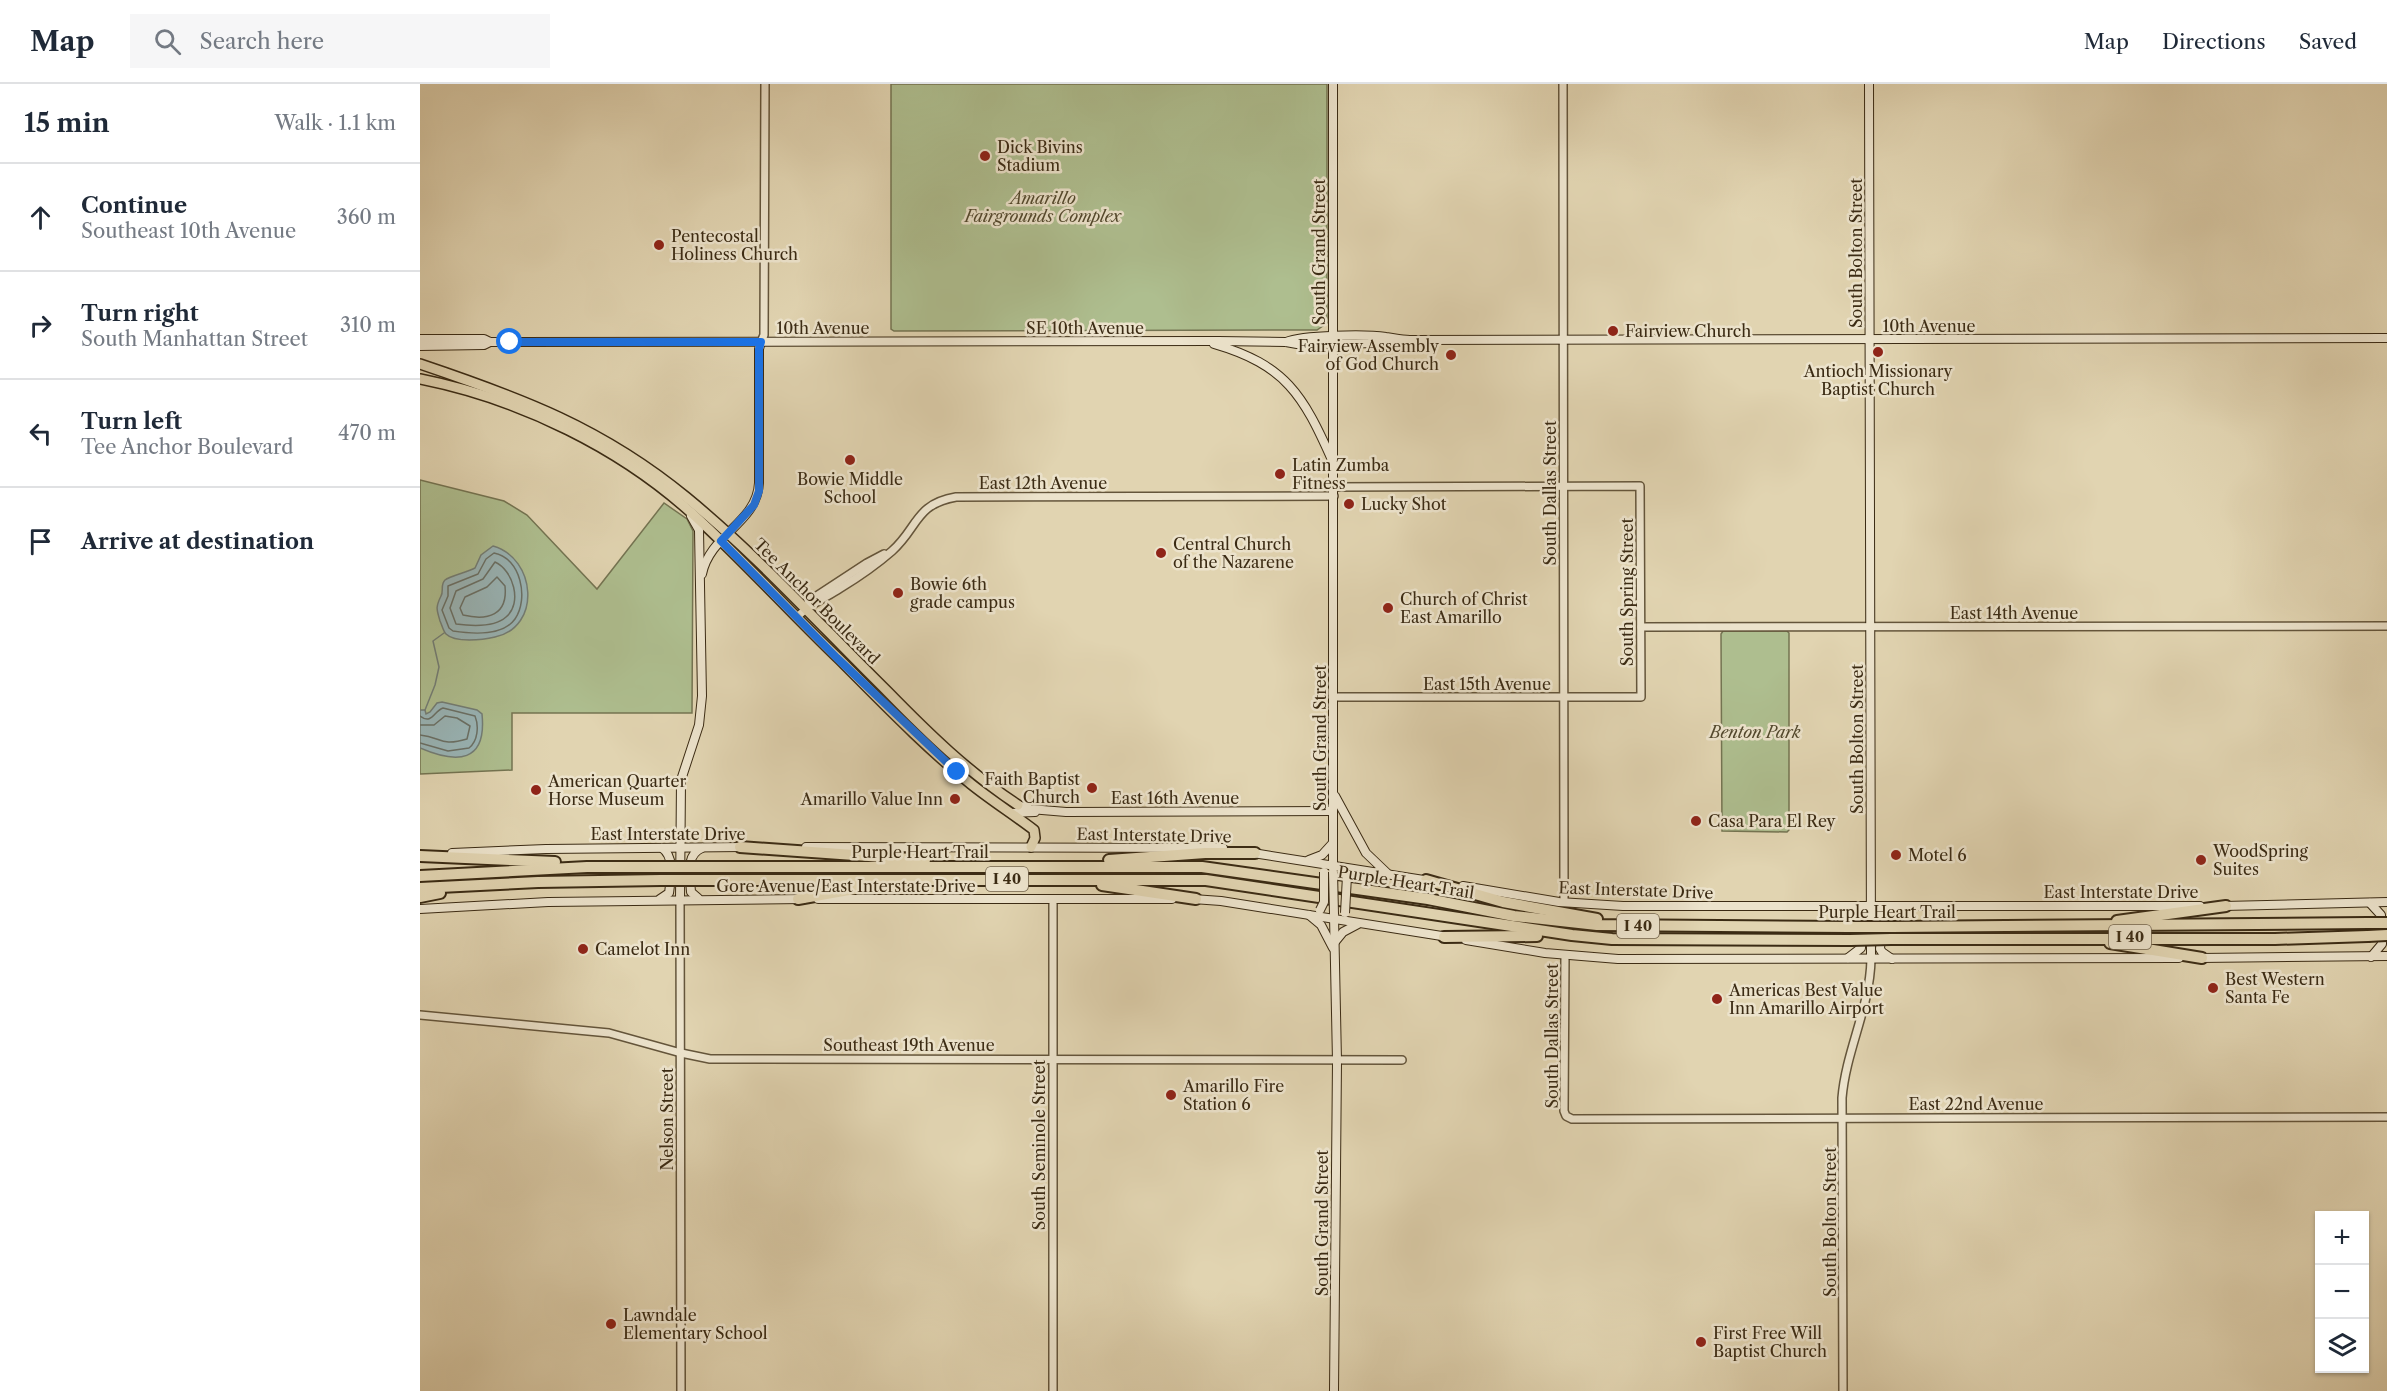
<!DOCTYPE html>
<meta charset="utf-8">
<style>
body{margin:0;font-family:"Libre Caslon Text",serif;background:#f6f6f7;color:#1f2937}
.controls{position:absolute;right:18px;bottom:18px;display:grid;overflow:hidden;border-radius:0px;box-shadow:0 2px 4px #0004}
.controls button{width:54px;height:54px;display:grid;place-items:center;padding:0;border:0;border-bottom:2px solid #e0e1e3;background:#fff;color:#1f2937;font:30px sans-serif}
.stop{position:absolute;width:18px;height:18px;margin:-14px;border:4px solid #1a73e8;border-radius:50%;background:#fff}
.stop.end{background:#1a73e8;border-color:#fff;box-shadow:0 2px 6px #0008}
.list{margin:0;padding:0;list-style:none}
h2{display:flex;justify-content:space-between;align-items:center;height:78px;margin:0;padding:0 24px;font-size:26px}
h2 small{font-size:20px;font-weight:400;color:#747a83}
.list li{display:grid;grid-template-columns:39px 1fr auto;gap:18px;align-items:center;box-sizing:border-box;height:108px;padding:0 24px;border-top:2px solid #e0e1e3}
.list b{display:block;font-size:22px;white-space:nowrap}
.list p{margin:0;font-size:20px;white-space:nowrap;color:#747a83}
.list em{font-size:20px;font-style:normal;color:#747a83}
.icon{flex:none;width:33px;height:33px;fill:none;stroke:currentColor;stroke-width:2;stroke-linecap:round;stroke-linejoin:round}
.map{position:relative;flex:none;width:1967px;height:1307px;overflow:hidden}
header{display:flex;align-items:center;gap:36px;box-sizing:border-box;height:84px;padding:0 30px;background:#fff;border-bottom:2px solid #e0e1e3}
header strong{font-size:28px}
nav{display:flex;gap:33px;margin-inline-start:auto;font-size:21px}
.search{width:420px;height:54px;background:#f6f6f7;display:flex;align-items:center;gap:15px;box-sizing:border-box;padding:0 21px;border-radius:0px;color:#747a83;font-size:22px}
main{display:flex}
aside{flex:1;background:#fff}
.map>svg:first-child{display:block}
.green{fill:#aebe8f;stroke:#747452;stroke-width:1.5}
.water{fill:#99b5b7;stroke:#737e76;stroke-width:1.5}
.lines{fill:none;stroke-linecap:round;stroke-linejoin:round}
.shore{stroke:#6a7066;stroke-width:1.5}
.stream{stroke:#737e76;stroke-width:1.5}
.tertiary-casing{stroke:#64553b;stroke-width:10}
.secondary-casing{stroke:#3b2b14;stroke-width:10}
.primary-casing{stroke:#3b2b14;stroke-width:12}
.motorway-casing{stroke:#3b2b14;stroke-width:14}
.tertiary{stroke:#ece3cc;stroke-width:7}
.secondary{stroke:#ece3cc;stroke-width:8}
.primary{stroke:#e1d4b1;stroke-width:9}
.motorway{stroke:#e1d4b1;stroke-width:10}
.secondary-bridge-casing{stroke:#3b2b14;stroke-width:10;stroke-linecap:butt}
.motorway-bridge-casing{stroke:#3b2b14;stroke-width:14;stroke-linecap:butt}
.secondary-bridge{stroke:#ece3cc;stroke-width:8}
.motorway-bridge{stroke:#e1d4b1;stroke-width:10}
.route{stroke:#1a73e8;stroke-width:8}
.poi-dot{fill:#8f2418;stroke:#ece3cc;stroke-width:2}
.labels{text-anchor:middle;stroke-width:5;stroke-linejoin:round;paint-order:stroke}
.shield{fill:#ece3cc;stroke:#70624b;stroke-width:1.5}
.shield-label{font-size:15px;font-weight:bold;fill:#3b2b14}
.poi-label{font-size:16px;fill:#3b2b14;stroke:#ece3cc;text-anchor:start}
.park-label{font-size:16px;font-style:italic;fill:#52482d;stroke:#ece3cc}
.street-label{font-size:16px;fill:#3b2b14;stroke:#ece3cc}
</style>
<header>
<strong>Map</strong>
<div class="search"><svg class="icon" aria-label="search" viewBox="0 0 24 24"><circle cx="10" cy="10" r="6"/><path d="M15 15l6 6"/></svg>Search here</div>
<nav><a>Map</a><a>Directions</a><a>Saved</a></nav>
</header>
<main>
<aside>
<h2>15 min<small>Walk · 1.1 km</small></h2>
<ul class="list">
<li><svg class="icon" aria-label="ahead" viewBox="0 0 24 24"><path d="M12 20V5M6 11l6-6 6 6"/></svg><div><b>Continue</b><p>Southeast 10th Avenue</p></div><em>360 m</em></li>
<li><svg class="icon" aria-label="right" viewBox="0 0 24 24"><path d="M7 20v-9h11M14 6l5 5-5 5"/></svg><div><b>Turn right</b><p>South Manhattan Street</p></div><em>310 m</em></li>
<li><svg class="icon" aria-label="left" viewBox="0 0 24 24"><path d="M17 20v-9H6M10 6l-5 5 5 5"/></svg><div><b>Turn left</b><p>Tee Anchor Boulevard</p></div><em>470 m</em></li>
<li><svg class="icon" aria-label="arrive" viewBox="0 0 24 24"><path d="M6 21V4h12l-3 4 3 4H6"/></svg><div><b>Arrive at destination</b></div></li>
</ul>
</aside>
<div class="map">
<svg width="1967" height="1307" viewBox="0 0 1967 1307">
<rect width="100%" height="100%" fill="#e1d4b1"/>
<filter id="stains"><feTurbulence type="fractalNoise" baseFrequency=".00333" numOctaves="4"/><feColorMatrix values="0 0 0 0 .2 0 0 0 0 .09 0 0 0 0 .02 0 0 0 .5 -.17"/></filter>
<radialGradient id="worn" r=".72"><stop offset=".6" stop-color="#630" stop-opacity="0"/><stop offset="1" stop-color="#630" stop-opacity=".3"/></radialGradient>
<!-- green -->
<g class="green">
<polygon points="471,0 907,0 907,239 897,246 474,247 471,245"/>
<polygon points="0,396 84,417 107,431 177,505 244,419 267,435 273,447 272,629 92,629 92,686 0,690"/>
<polygon points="1303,547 1367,547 1369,549 1369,746 1367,748 1302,747 1301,550"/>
</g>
<!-- water -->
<g class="water">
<path d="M73,462C116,474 122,543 75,553C63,556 35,559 26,550C23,547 22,541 20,537C17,526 15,524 21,512C24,507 20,501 25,496C30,492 48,488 55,484L61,471Z"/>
<path d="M22,618L57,626L62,630C67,679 37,680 0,664V626H5L6,630L10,628L17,619Z"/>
</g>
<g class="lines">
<!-- shore -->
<g class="shore">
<path d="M74,469C101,474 109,515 95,535C83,552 52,550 33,547L29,544L22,526L28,512V502L58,490L66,475Z"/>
<path d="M75,478C93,486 103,519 86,533C74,544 51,542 36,540L30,524L36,507L63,495Z"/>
<path d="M77,493L85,502C88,531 68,537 43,531L40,524L45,513L67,503Z"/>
<path d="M0,632C12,641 14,627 23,624L55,632C59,642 58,657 49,664L28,667L0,659"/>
<path d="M0,641H14L25,632L37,634L50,642L47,655C20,663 22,653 0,651"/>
</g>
<!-- stream -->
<polyline class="stream" points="5,626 15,601 19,583 13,557 24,549"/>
<!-- tertiary casing -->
<g class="tertiary-casing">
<g id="tertiary">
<polyline points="1143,0 1144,818"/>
<polyline points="341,258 344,251 345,0"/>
<polyline points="385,525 389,517 447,479 464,470"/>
<path d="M377,533C389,521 405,514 419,505C437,494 456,481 472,467C498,444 495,420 536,413L914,412"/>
<polyline points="1221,543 1967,542"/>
<polyline points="913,613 1221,613 1220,402 914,403"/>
<polyline points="260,816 261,1307"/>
<polyline points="1145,871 1144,1027 1146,1032 1152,1035 1967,1033"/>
<polyline points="0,931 189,949 261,969 290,975 982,976"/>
<polyline points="633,1307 633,815"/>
<path d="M1423,1307L1422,1014C1426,966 1450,924 1451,875"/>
</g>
</g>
<!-- secondary casing -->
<g class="secondary-casing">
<g id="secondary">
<polyline points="913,0 913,784"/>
<polyline points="1449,0 1451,875"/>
<polyline points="0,255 64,255 70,258 90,258 798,257 866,258 877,260 966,259 975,256"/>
<path d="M866,258C883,251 946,250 966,253C974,254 981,256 990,256L1967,254"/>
<path d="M794,260C866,281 883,311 912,376"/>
<polyline points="0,262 64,261 70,258"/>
<path d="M282,490C290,450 337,439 339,399V265L341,258"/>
<polyline points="915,712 946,769 968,790"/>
<polyline points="598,721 610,725 646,728 913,727"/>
<polyline points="592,729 615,728"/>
<polyline points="386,763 803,764"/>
<polyline points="32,769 126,765 323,763"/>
<polyline points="833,769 1010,797"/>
<polyline points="889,776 902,771 912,760"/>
<polyline points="1043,802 1139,818 1203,822 1780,822"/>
<path d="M278,814L271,808C270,792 265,771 282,764"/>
<path d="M240,815L249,809C251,794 255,773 242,764"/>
<polyline points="398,815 752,815"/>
<polyline points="773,815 801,817 1028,853"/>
<polyline points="260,816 261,696 279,641 282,612 279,446 271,432"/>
<polyline points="1950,819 1961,831 1962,860 1951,873"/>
<polyline points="1804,822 1967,818"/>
<polyline points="1472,823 1463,827 1460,865 1462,868 1472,875"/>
<polyline points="0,825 128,818 383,815"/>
<polyline points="889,831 901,841 913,864"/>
<polyline points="1046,856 1125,869 1198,875 1759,874"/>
<polyline points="914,859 923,848 938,840"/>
<path d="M1428,874L1441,864C1441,849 1447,831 1431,823"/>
<polyline points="1780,874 1967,872"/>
<polyline points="914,1307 917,977 914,832"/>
</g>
</g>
<!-- primary casing -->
<g class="primary-casing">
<g id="primary">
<path d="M0,280C101,314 182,344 266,413C337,471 402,543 468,608C508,649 549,689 598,721"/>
<path d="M0,295C100,315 202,364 277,434C326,479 371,529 419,575C462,618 504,662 551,700C571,716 593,730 614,746L615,754L611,763"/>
</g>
</g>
<!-- motorway casing -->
<g class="motorway-casing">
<g id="motorway">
<polyline points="320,763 505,776"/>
<polyline points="0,772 135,778"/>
<polyline points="689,776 785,769 835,769"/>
<polyline points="280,783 782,783 1008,815 1094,832 1177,841 1429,843"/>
<polyline points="0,792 167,783 241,783"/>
<polyline points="279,796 786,796 1152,851 1192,855 1430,856"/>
<polyline points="1006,796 1083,818 1177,835"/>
<polyline points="682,801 776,815"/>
<polyline points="0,804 118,798 241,796"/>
<polyline points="0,813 20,809"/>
<polyline points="378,815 457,801"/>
<polyline points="1697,837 1806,822"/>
<polyline points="1472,843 1948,839"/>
<polyline points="1024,853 1117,852"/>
<polyline points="1471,855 1855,855 1948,852"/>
<polyline points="1690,859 1782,874"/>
</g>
</g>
<!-- tertiary -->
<use href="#tertiary" class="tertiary"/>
<!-- secondary -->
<use href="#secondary" class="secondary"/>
<!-- primary -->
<use href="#primary" class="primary"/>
<!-- motorway -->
<use href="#motorway" class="motorway"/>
<!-- secondary-bridge casing -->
<g class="secondary-bridge-casing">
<g id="secondary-bridge">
<polyline points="913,788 914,830"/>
<polyline points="900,826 904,818 904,788"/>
<polyline points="925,829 927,792"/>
</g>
</g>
<!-- motorway-bridge casing -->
<g class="motorway-bridge-casing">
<g id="motorway-bridge">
<polyline points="241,783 280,783"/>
<polyline points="241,796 279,796"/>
<polyline points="1948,839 1967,839"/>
<polyline points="1429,843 1472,843"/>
<polyline points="1948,852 1967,851"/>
<polyline points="1430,856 1471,855"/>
</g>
</g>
<!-- secondary-bridge -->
<use href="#secondary-bridge" class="secondary-bridge"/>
<!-- motorway-bridge -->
<use href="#motorway-bridge" class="motorway-bridge"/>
</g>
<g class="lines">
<!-- route -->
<polyline class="route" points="90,258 341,258 339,265 339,407 334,421 301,457 417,574 537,688"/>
</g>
<!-- markers -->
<g class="poi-dot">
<circle cx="565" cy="72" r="6"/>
<circle cx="239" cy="161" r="6"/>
<circle cx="1193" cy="247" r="6"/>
<circle cx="1458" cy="268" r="6"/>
<circle cx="1031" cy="271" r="6"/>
<circle cx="430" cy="376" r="6"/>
<circle cx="860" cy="390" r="6"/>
<circle cx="929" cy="420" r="6"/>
<circle cx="741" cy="469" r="6"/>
<circle cx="478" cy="509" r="6"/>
<circle cx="968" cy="524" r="6"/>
<circle cx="672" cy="704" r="6"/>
<circle cx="116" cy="706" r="6"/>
<circle cx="535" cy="715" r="6"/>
<circle cx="1276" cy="737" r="6"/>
<circle cx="1476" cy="771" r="6"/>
<circle cx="1781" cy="776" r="6"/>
<circle cx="163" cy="865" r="6"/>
<circle cx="1793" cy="904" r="6"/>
<circle cx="1297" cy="915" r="6"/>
<circle cx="751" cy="1011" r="6"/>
<circle cx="191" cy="1240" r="6"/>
<circle cx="1281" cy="1258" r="6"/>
</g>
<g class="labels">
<!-- shield labels -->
<g class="shield">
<rect x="566" y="783" width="42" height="24" rx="4.5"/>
<rect x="1197" y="830" width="42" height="24" rx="4.5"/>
<rect x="1689" y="841" width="42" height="24" rx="4.5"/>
</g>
<g class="shield-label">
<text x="587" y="800">I 40</text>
<text x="1218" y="847">I 40</text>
<text x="1710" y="858">I 40</text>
</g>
<!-- poi labels -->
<g class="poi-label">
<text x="577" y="69">Dick Bivins<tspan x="577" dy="18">Stadium</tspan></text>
<text x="251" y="158">Pentecostal<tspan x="251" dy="18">Holiness Church</tspan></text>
<text x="1205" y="253">Fairview Church</text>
<text x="1019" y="268" text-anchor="end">Fairview Assembly<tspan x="1019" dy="18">of God Church</tspan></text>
<text x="1458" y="293" text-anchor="middle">Antioch Missionary<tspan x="1458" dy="18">Baptist Church</tspan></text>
<text x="872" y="387">Latin Zumba<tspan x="872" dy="18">Fitness</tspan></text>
<text x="430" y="401" text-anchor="middle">Bowie Middle<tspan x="430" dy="18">School</tspan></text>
<text x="941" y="426">Lucky Shot</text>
<text x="753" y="466">Central Church<tspan x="753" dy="18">of the Nazarene</tspan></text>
<text x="490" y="506">Bowie 6th<tspan x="490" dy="18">grade campus</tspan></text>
<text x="980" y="521">Church of Christ<tspan x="980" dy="18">East Amarillo</tspan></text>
<text x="660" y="701" text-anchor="end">Faith Baptist<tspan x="660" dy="18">Church</tspan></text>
<text x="128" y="703">American Quarter<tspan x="128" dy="18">Horse Museum</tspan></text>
<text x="523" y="721" text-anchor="end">Amarillo Value Inn</text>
<text x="1288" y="743">Casa Para El Rey</text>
<text x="1793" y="773">WoodSpring<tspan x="1793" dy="18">Suites</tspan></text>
<text x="1488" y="777">Motel 6</text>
<text x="175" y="871">Camelot Inn</text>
<text x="1805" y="901">Best Western<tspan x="1805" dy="18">Santa Fe</tspan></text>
<text x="1309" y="912">Americas Best Value<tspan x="1309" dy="18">Inn Amarillo Airport</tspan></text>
<text x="763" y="1008">Amarillo Fire<tspan x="763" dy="18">Station 6</tspan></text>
<text x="203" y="1237">Lawndale<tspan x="203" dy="18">Elementary School</tspan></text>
<text x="1293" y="1255">First Free Will<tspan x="1293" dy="18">Baptist Church</tspan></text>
</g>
<!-- park labels -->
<g class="park-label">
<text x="623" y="120">Amarillo<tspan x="623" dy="18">Fairgrounds Complex</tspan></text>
<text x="1335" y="654">Benton Park</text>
</g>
<!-- street labels -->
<g class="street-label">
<text transform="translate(899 168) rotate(-90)" y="6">South Grand Street</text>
<text transform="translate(1436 169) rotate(-90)" y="6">South Bolton Street</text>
<text x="1509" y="248">10th Avenue</text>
<text x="403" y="250">10th Avenue</text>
<text x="665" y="250">SE 10th Avenue</text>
<text x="623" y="405">East 12th Avenue</text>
<text transform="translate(1130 409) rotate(-90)" y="6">South Dallas Street</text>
<text transform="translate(1207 508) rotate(-90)" y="6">South Spring Street</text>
<text transform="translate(397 517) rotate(45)" y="6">Tee Anchor Boulevard</text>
<text x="1594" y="535">East 14th Avenue</text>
<text x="1067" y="606">East 15th Avenue</text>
<text transform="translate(900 654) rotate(-90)" y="6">South Grand Street</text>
<text transform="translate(1437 655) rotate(-90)" y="6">South Bolton Street</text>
<text x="755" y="720">East 16th Avenue</text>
<text x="248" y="756">East Interstate Drive</text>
<text transform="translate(734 751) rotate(1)" y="6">East Interstate Drive</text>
<text x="500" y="774">Purple Heart Trail</text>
<text transform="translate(986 798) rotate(9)" y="6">Purple Heart Trail</text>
<text x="426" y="808">Gore Avenue/East Interstate Drive</text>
<text transform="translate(1216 806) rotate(2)" y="6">East Interstate Drive</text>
<text x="1701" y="814">East Interstate Drive</text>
<text x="1467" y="834">Purple Heart Trail</text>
<text transform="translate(1132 952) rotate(-90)" y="6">South Dallas Street</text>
<text x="489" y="967">Southeast 19th Avenue</text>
<text x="1556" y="1026">East 22nd Avenue</text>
<text transform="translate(247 1035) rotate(-90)" y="6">Nelson Street</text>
<text transform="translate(619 1061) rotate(-90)" y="6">South Seminole Street</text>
<text transform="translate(1410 1138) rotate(-90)" y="6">South Bolton Street</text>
<text transform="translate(902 1139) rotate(-90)" y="6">South Grand Street</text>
</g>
</g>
<rect width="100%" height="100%" filter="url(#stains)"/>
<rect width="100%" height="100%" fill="url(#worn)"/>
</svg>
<div class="controls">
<button>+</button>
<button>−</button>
<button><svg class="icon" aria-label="layers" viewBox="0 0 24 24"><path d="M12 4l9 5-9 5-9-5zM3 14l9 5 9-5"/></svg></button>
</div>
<div class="stop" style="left:90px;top:258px"></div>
<div class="stop end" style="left:537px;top:688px"></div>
</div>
</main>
